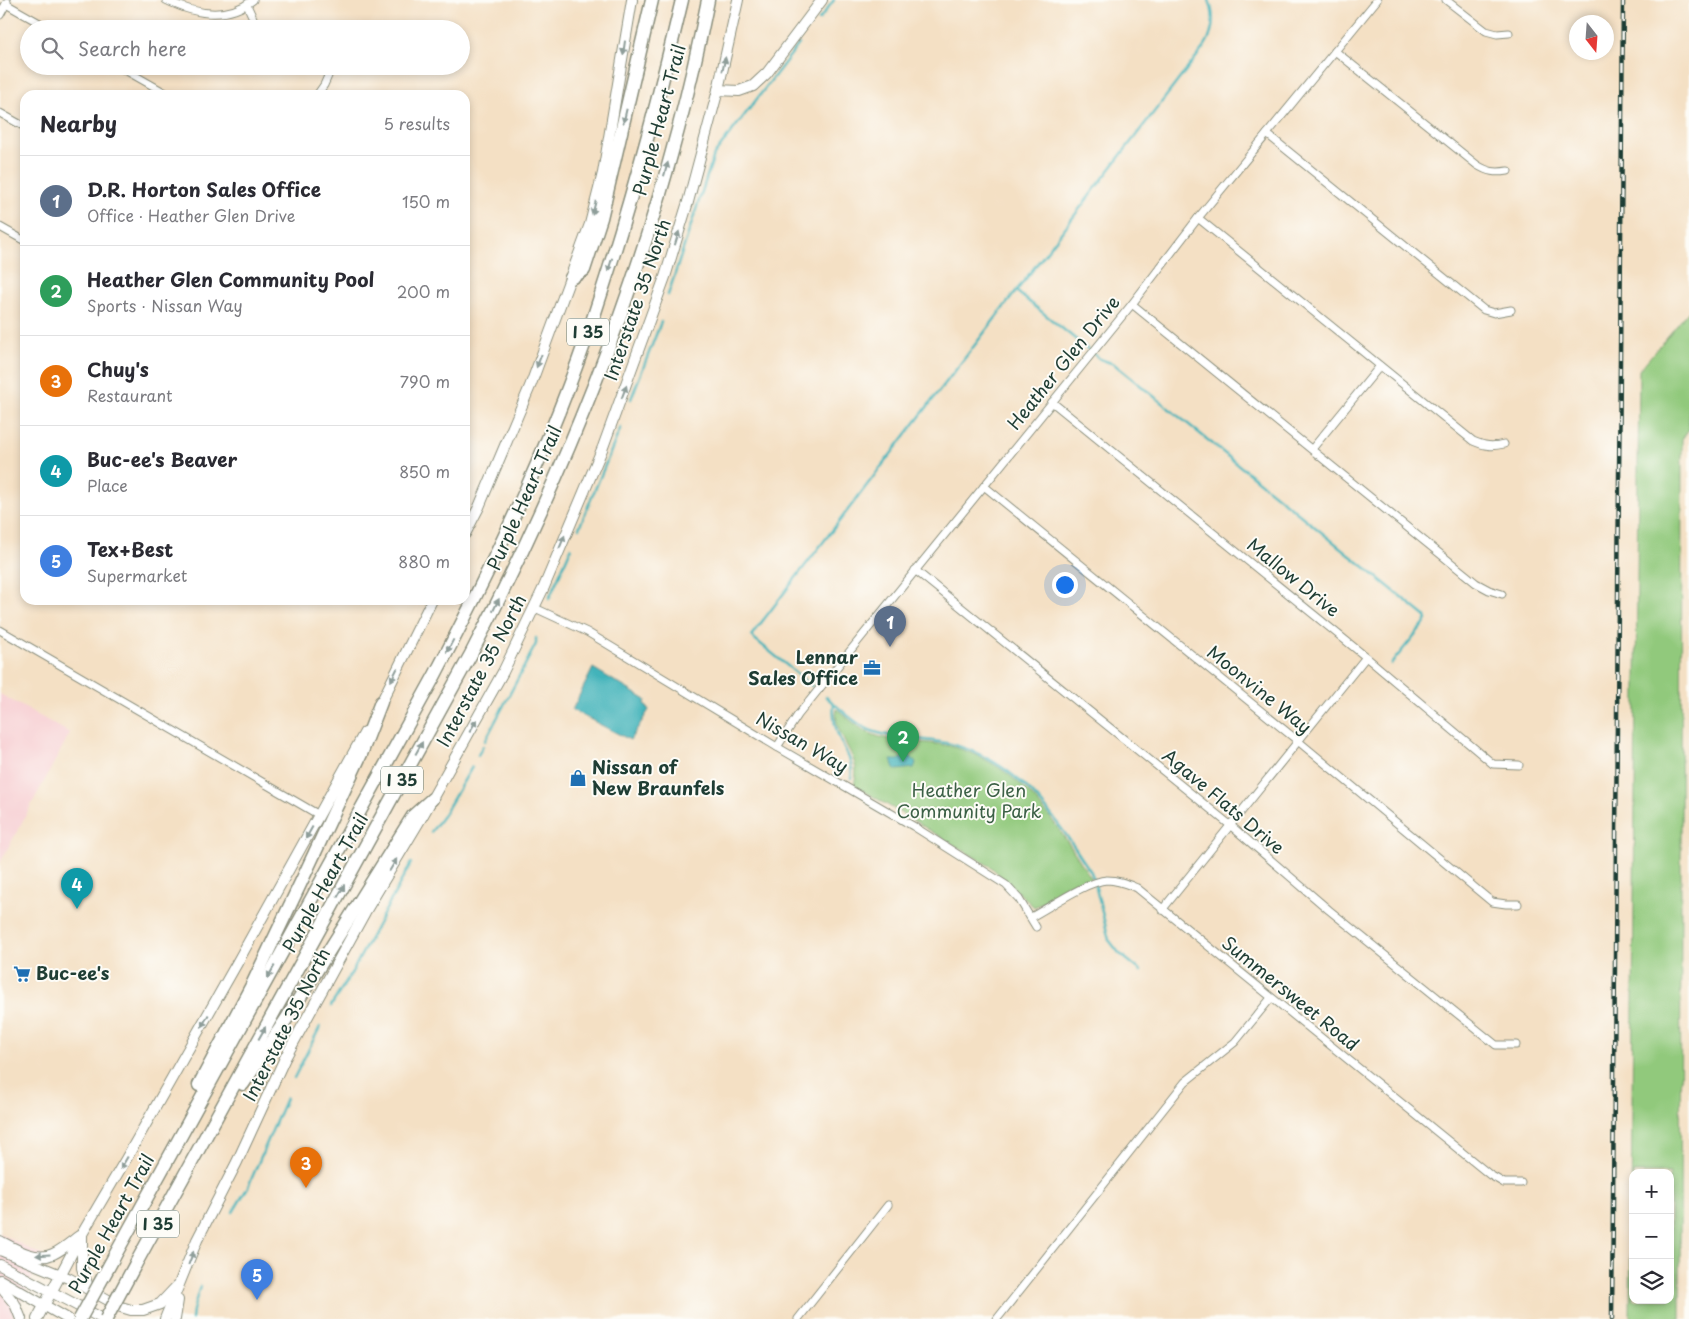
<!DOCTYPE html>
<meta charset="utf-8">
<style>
body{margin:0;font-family:"Playpen Sans",sans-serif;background:#f2f2f3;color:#2b2b33}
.controls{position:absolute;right:15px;bottom:15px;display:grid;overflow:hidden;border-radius:10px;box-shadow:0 2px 8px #0003}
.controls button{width:45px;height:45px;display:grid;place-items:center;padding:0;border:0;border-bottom:1px solid #e1e1e2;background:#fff;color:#2b2b33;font:25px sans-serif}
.compass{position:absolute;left:1569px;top:15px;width:45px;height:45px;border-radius:50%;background:#fff;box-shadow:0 2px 8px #0003;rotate:163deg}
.you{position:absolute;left:1064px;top:584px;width:18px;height:18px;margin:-12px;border:4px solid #fff;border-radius:50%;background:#1a73e8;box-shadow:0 0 0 8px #1a73e833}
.badge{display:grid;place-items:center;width:32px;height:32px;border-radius:50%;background:#2563eb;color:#fff;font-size:16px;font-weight:700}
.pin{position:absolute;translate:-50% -41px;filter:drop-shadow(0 1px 2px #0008)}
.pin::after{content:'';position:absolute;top:26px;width:18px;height:15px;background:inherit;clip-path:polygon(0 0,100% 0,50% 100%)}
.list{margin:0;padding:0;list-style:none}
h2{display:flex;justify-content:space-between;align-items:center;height:65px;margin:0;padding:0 20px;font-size:21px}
h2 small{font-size:16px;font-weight:400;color:#7c7c81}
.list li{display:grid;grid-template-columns:32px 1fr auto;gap:15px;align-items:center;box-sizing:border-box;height:90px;padding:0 20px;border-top:1px solid #e1e1e2}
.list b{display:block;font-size:19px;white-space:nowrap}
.list p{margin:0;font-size:16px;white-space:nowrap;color:#7c7c81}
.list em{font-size:16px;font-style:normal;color:#7c7c81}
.icon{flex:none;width:28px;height:28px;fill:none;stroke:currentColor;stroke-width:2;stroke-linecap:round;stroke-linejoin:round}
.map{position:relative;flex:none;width:1689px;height:1319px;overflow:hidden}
.search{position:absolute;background:#fff;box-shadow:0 2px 8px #0003;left:20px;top:20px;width:450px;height:55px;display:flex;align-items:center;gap:12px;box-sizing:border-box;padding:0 18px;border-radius:28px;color:#7c7c81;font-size:19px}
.panel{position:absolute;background:#fff;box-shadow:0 2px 8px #0003;left:20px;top:90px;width:450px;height:515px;border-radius:15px}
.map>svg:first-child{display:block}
.built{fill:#f7cfd3}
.green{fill:#91c97b;stroke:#588358;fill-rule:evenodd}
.water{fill:#42b3ba;stroke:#307877}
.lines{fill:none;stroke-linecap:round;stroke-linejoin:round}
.stream{stroke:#42b3ba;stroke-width:2.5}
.street-casing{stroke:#8a8e7c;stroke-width:9}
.secondary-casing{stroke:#8a8e7c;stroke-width:12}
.highway-casing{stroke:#8a8e7c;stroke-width:15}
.street{stroke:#fff;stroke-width:7}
.secondary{stroke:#fff;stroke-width:10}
.highway{stroke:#fff;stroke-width:12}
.rail-casing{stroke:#1f3d34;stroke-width:4.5}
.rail{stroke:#fdfcf7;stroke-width:2.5;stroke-dasharray:8;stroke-linecap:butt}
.highway-bridge-casing{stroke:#8a8e7c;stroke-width:15;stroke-linecap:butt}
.highway-bridge{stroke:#fff;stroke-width:12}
.oneway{fill:#8f9e9a}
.labels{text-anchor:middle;stroke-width:4;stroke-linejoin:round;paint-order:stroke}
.shield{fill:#fdfcf7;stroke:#62766e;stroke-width:1}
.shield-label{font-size:16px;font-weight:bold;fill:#1f3d34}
.street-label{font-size:18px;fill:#1f3d34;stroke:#fdfcf7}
.poi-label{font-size:18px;font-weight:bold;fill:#1f3d34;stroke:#fdfcf7;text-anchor:start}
.park-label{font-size:18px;fill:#3c6046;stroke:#fdfcf7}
</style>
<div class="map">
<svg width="1689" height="1319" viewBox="0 0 1689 1319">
<rect width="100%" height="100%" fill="#fdfcf7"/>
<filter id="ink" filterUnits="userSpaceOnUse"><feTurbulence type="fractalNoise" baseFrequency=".02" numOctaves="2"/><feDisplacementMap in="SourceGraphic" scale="10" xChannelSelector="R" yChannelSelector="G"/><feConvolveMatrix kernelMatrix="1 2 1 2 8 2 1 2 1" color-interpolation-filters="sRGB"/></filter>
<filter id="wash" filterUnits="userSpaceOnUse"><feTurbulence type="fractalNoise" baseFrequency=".0096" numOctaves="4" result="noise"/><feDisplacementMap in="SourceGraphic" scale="20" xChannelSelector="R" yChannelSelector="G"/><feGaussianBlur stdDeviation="1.12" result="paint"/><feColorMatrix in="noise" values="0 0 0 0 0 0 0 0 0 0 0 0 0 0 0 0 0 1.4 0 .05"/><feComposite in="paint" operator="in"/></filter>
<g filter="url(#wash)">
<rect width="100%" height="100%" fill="#f4e0c4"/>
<!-- built -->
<g class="built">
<polygon points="0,694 70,733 0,863"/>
<polygon points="0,1233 43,1256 12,1319 0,1319"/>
</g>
<!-- green -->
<g class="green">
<path d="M1689,311V430L1682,439L1680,1319H1630L1639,370ZM1633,1173H1670V1300H1633Z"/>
<path d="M837,709C847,717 859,729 871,734C892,743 927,741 950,746C1021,764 1054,821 1091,878L1034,907L991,867L854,785C855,779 857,772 855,765C851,747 832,729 837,709Z"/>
</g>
<!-- water -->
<g class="water">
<polygon points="593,668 646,700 645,704 649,710 630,740 572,710"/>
<polygon points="906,755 910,756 916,763 914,768 897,770 894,768 891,760 899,760"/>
</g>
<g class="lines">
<!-- stream -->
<g class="stream">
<polyline points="819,20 834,0"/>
<polyline points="1016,291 1100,359 1114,364 1426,617 1427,620 1391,664"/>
<polyline points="668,295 714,155 799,44"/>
<polyline points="631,399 661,322"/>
<polyline points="579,528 621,427"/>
<polyline points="549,599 571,548"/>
<path d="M812,686L751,636L1204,47C1214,32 1215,16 1209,0"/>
<path d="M826,697C840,708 858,727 875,732C899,740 926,738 951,744C1020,762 1054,816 1091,872L1094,880L1109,940L1119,953L1141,971"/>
<path d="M834,704C833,713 834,723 837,732C842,747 855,761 851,778"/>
<polyline points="485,741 536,644 536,638"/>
<polyline points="478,755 483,746"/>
<polyline points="431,832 443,816 472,767"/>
<polyline points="331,1006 352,972 411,863"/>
<polyline points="294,1078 320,1027"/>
<polyline points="233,1212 248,1187 286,1098"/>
<polyline points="192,1319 193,1310 200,1286"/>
</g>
</g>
</g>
<g filter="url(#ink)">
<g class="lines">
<!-- street casing -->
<g class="street-casing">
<g id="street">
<path d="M166,0C194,14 226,21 253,0"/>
<polyline points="1446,0 1486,31 1497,34 1509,33"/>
<polyline points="6,4 50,29"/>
<polyline points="247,5 258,29"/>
<polyline points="0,15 7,2"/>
<path d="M1335,51L1477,165C1488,172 1495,173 1508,171"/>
<polyline points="118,66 169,95"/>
<polyline points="317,95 324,85 328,76 323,66"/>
<polyline points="0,113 25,127"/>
<polyline points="1267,134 1484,310 1494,313 1511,310"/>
<path d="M1198,218L1473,441C1484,446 1492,447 1504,444"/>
<polyline points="0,227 25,241"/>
<polyline points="1132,304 1476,583 1489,590 1502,594"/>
<polyline points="1052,402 1366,657 1493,764 1519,765"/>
<polyline points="1312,449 1380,366"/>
<polyline points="984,486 1298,741 1492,902 1506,904 1518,904"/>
<polyline points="915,570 1230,825 1329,910 1496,1045 1516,1045"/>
<polyline points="535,608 587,632 777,747 913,826 1006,885 1019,899 1036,927"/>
<polyline points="0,630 319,815"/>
<polyline points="777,747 798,715 1132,304 1198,218 1377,0"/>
<polyline points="1162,910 1366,657"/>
<path d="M1031,917C1050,907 1087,881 1107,880C1118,880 1127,884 1137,888L1490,1175L1504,1183H1521"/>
<polyline points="798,1319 888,1205"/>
<polyline points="997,1319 1185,1082 1235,1042 1271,998"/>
</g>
</g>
<!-- secondary casing -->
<g class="secondary-casing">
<g id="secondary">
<polyline points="718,90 739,91 753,86 767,73 822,0"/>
<polyline points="465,534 479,507 531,384 590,224 603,173 632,0"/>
<polyline points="378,709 432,600"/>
<polyline points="82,1235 82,1268 88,1287"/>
<path d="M0,1241C15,1249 36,1262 53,1254C62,1250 71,1242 79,1236"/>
<polyline points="0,1250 68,1278 121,1307 131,1310 143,1310 160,1304 177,1286"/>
<polyline points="0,1265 103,1319"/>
<polyline points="0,1280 68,1319"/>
<polyline points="0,1286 15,1304 21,1319"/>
<polyline points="37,1319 82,1234 126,1159 237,963 365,732"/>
<polyline points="165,1319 197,1240 237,1162 285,1058 365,912 423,815 503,672 544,587 603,447 665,277 688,202 718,90 738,0"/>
<polyline points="175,1319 178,1300"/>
</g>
</g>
<!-- highway casing -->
<g class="highway-casing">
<g id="highway">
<polyline points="571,278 584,270 601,218 652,0"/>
<polyline points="243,1084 287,1018 413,816 432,799"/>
<polyline points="199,1085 252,985 303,878 361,754 381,702"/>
<path d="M114,1257L435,675C500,552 560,424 602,291C633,195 659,98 682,0"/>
<path d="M135,1265L471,654C578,449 663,227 708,0"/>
</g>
</g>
<!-- street -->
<use href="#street" class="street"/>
<!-- secondary -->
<use href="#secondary" class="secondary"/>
<!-- highway -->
<use href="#highway" class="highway"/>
<!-- rail casing -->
<g class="rail-casing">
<polyline id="rail" points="1612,1319 1623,0"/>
</g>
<!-- rail -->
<use href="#rail" class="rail"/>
<!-- highway-bridge casing -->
<g class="highway-bridge-casing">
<g id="highway-bridge">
<polyline points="80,1319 114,1257"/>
<polyline points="106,1319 135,1265"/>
</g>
</g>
<!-- highway-bridge -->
<use href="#highway-bridge" class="highway-bridge"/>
</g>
<!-- one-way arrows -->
<defs><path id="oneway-solid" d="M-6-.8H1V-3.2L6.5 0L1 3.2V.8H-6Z" transform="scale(1.25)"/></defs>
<g class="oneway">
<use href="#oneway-solid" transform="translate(624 48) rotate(98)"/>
<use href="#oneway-solid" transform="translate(724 64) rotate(-78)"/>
<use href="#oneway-solid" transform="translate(625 116) rotate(103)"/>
<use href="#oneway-solid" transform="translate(666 169) rotate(-74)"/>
<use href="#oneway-solid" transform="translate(594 208) rotate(104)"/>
<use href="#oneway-solid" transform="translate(677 238) rotate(-73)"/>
<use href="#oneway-solid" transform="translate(610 265) rotate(107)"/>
<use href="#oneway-solid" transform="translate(539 361) rotate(111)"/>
<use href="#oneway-solid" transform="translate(624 392) rotate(-69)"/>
<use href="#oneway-solid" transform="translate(562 542) rotate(-68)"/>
<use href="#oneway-solid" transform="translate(496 605) rotate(-64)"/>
<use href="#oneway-solid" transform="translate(450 646) rotate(118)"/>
<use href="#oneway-solid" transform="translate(394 675) rotate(117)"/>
<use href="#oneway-solid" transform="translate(473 726) rotate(-61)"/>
<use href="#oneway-solid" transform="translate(419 748) rotate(-61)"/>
<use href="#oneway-solid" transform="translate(309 833) rotate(119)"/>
<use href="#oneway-solid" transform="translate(393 865) rotate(-59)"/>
<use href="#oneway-solid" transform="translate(341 891) rotate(-61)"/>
<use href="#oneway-solid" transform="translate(271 972) rotate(119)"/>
<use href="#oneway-solid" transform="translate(205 1021) rotate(119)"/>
<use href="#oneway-solid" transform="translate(262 1033) rotate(-61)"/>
<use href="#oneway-solid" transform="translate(124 1163) rotate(120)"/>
<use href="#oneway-solid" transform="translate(43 1255) rotate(177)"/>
<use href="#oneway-solid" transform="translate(191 1258) rotate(-69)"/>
</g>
</g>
<!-- icons -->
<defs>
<g id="office-bare" transform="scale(1.35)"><path d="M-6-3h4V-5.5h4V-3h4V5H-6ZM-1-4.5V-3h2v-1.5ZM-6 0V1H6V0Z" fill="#1f6fb2" stroke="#fdfcf7" stroke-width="2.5" paint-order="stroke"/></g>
<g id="shop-bare" transform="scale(1.35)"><path d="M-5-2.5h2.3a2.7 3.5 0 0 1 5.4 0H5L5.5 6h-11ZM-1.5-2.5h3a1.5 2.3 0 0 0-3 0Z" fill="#1f6fb2" stroke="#fdfcf7" stroke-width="2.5" paint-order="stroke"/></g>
<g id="supermarket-bare" transform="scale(1.35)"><path d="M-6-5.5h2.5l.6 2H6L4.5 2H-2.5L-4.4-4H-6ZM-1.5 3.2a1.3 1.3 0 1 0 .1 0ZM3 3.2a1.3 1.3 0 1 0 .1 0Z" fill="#1f6fb2" stroke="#fdfcf7" stroke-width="2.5" paint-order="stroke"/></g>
</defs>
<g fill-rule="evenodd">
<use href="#office-bare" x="872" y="668"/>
<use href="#shop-bare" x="578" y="778"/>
<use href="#supermarket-bare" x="22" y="974"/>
</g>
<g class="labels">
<!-- shield labels -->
<g class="shield">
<rect x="567" y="318.5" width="42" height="27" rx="4"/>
<rect x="381" y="766.5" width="42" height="27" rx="4"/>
<rect x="137" y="1210.5" width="42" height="27" rx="4"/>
</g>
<g class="shield-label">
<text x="588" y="338">I 35</text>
<text x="402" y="786">I 35</text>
<text x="158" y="1230">I 35</text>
</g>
<!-- street labels -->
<g class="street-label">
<text transform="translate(660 120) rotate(-75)" y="6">Purple Heart Trail</text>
<text transform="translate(638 300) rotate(-71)" y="6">Interstate 35 North</text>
<text transform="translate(1064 363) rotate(-51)" y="6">Heather Glen Drive</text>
<text transform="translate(525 498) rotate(-66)" y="6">Purple Heart Trail</text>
<text transform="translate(1293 578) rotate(39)" y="6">Mallow Drive</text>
<text transform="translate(482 671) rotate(-62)" y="6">Interstate 35 North</text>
<text transform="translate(1259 690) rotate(39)" y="6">Moonvine Way</text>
<text transform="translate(802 743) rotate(30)" y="6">Nissan Way</text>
<text transform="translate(1223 802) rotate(40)" y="6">Agave Flats Drive</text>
<text transform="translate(326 883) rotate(-61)" y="6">Purple Heart Trail</text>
<text transform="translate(1290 994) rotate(39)" y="6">Summersweet Road</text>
<text transform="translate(287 1025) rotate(-63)" y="6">Interstate 35 North</text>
<text transform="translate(112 1224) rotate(-61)" y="6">Purple Heart Trail</text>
</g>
<!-- poi labels -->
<g class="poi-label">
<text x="858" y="664" text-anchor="end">Lennar<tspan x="858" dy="21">Sales Office</tspan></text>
<text x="592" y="774">Nissan of<tspan x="592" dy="21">New Braunfels</tspan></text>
<text x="36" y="980">Buc-ee's</text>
</g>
<!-- park labels -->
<g class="park-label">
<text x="969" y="797">Heather Glen<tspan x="969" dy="21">Community Park</tspan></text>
</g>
</g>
</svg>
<div class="controls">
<button>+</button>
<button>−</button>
<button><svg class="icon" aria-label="layers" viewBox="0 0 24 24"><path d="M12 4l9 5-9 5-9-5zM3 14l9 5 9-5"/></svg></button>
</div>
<svg class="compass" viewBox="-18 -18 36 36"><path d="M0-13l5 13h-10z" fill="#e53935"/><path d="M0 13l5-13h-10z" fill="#7c7c81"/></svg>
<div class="you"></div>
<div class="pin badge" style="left:890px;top:647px;background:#5c6f8a">1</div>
<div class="pin badge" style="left:903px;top:762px;background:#2e9e5b">2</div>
<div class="pin badge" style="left:306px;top:1188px;background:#e8710a">3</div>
<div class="pin badge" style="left:77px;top:909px;background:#0f9aa8">4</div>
<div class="pin badge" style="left:257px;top:1300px;background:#3f7fe0">5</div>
<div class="search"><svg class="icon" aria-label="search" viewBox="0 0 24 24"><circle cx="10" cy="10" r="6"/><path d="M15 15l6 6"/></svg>Search here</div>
<section class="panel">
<h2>Nearby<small>5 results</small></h2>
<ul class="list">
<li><span class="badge" style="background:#5c6f8a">1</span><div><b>D.R. Horton Sales Office</b><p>Office · Heather Glen Drive</p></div><em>150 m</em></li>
<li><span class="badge" style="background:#2e9e5b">2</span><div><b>Heather Glen Community Pool</b><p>Sports · Nissan Way</p></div><em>200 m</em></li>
<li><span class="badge" style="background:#e8710a">3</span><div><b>Chuy's</b><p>Restaurant</p></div><em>790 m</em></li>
<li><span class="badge" style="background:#0f9aa8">4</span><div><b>Buc-ee's Beaver</b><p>Place</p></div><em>850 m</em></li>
<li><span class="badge" style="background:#3f7fe0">5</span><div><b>Tex+Best</b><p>Supermarket</p></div><em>880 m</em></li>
</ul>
</section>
</div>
